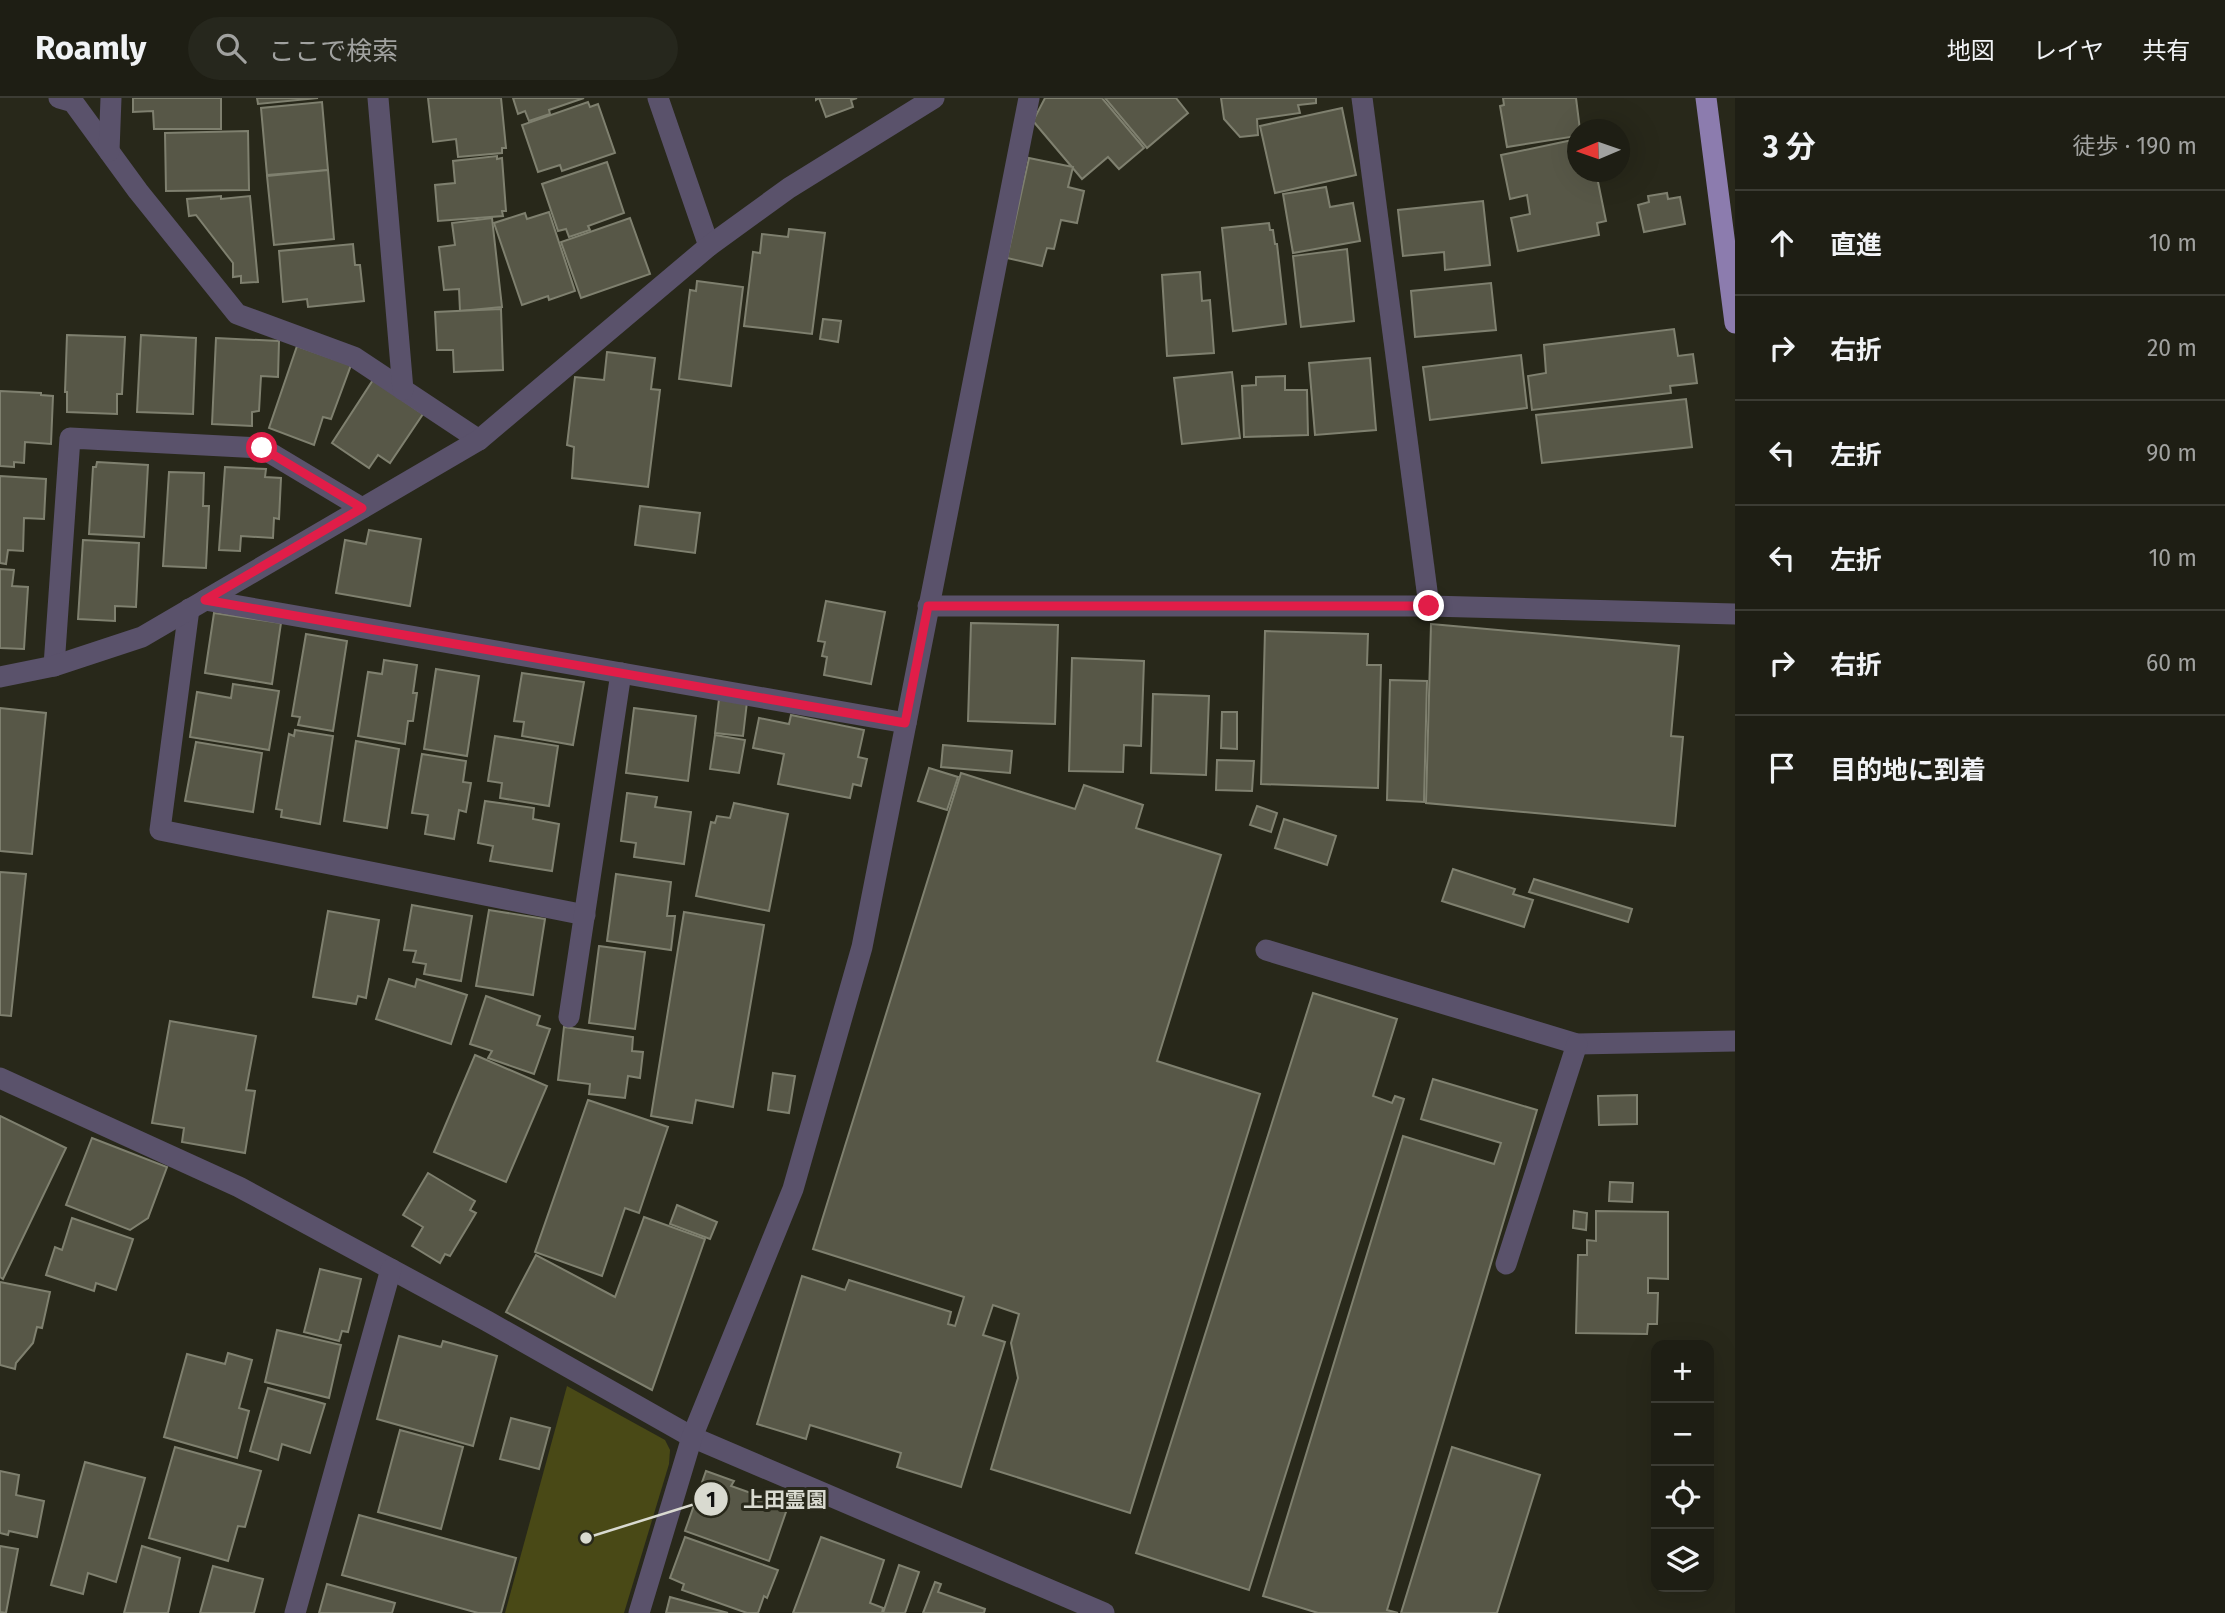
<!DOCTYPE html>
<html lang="ja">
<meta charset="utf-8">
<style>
body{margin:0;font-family:"Fira Sans","Noto Sans JP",sans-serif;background:#26271d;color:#f1f3f6}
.controls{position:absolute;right:21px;bottom:21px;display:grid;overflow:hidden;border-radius:14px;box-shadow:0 7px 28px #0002}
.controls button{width:63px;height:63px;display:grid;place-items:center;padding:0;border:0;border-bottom:2px solid #3c3c34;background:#1e1e14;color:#f1f3f6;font:35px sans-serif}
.compass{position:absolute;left:1567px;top:21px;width:63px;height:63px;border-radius:50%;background:#1e1e14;box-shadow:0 7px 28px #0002;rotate:268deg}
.stop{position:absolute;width:21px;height:21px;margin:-16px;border:5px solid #e11d48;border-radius:50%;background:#fff}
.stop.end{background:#e11d48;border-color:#fff;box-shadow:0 2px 7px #0008}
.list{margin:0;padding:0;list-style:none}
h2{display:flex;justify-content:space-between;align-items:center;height:91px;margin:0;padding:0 28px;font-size:30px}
h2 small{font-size:23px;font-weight:400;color:#a1a2a0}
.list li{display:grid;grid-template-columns:46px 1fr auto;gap:21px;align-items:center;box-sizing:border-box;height:105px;padding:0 28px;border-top:2px solid #3c3c34}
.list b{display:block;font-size:26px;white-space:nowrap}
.list em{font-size:23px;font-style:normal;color:#a1a2a0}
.icon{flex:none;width:38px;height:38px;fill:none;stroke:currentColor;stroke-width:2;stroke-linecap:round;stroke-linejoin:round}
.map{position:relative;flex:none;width:1735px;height:1515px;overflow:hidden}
header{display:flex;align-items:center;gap:42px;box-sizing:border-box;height:98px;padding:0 35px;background:#1e1e14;border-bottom:2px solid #3c3c34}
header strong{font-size:33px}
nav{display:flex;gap:38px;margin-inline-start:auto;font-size:24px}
.search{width:490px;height:63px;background:#26271d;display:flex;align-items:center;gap:18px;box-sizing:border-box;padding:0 24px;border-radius:38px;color:#a1a2a0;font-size:26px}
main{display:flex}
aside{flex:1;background:#1e1e14}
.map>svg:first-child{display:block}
.green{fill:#494916}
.building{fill:#575747;stroke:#7f806f;stroke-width:2}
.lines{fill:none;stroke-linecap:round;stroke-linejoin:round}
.minor{stroke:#5a526b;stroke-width:21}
.major{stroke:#8c7cae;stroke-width:21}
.route{stroke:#e11d48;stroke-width:9}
.leader{fill:none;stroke:#d9dad0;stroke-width:2.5}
.callout-dot{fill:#d9dad0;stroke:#28281a;stroke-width:2.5}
.mark-label{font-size:21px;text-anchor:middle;font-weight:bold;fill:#111}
.callout-label{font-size:21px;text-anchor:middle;font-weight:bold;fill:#d9dad0;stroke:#28281a;stroke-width:6;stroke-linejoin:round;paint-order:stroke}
</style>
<header>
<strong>Roamly</strong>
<div class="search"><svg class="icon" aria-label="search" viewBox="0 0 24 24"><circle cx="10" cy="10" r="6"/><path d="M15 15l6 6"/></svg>ここで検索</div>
<nav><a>地図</a><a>レイヤ</a><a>共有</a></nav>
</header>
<main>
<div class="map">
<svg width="1735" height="1515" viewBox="0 0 1735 1515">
<rect width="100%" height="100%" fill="#28281a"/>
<!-- green -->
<polygon class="green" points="567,1288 665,1342 670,1352 669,1366 624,1515 505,1515"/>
<!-- building -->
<g class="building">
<polygon points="133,0 221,0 221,31 154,31 153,13 133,14"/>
<polygon points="257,0 318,0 258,6"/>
<polygon points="428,0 501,0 506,50 502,50 502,55 458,59 456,41 433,44"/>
<polygon points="513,0 584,0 549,12 550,16 529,23 525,13 518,16"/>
<polygon points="816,0 857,0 851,2 853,9 826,19 819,0 816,2"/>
<polygon points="1045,0 1102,0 1144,50 1119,71 1108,59 1082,81 1033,23"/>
<polygon points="1105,0 1176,0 1188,15 1147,50"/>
<polygon points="1221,0 1316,0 1316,5 1298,7 1300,15 1257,21 1258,37 1240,39 1224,21"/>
<polygon points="1503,0 1576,0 1580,32 1577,32 1577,38 1507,49 1500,8 1504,7"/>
<polygon points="322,4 328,72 267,77 261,10"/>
<polygon points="588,4 590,9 598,6 615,55 562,73 560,67 538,74 522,27"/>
<polygon points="1342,10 1356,77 1275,95 1260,28"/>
<polygon points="248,33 249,92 166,93 165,35"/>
<polygon points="1577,41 1577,74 1596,74 1606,123 1597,125 1599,137 1518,153 1511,120 1530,116 1527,97 1510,101 1501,57"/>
<polygon points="497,58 497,61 502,60 506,113 502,113 503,118 438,123 435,87 455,85 453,63"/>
<polygon points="1029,60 1073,69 1068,89 1084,93 1077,125 1061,122 1054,151 1047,150 1042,168 1007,160"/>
<polygon points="607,64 624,115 588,128 590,132 569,139 566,131 558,133 542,86"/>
<polygon points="328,72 334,141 274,147 267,78"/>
<polygon points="1326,89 1330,109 1353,105 1360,143 1293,155 1283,96"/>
<polygon points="1667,95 1668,101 1680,99 1685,126 1644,134 1638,107 1649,104 1648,98"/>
<polygon points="221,98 221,101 250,98 258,184 241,185 241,178 233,179 233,165 196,117 189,118 187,101"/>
<polygon points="1483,103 1490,167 1445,172 1444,154 1403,158 1398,112"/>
<polygon points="549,114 575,193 549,202 548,198 522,207 494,125 525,115 527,121"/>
<polygon points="492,120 502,209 460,213 459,191 444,192 439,149 455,147 452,125"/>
<polygon points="630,120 650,176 581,200 561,144"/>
<polygon points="1269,125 1270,132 1273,132 1275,146 1277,146 1286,226 1233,233 1222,130"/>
<polygon points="789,131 825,135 812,236 744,228 753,154 760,155 762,136 788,139"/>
<polygon points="353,146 355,167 360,167 364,203 308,209 307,201 283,204 279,153"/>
<polygon points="1347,151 1354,223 1301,229 1293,158"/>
<polygon points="1200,174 1202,203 1210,202 1214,255 1167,258 1162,177"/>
<polygon points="697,183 743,189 731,288 679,281 690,192 696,193"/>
<polygon points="1491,185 1496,232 1415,239 1411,193"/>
<polygon points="501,211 503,272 454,274 453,252 437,252 435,214"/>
<polygon points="823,221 841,223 838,244 820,241"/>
<polygon points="1674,231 1678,258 1693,256 1697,285 1670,288 1671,295 1532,312 1528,278 1546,275 1544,247"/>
<polygon points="67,237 125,239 122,296 117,296 117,316 67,314 67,294 65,294"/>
<polygon points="141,237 196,240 193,316 137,314"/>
<polygon points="216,240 279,243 278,279 261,278 259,313 252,314 252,328 212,326"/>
<polygon points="297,248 351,267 331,321 323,319 314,347 269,330"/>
<polygon points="607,254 655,260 651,291 660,292 648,389 572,380 574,349 567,347 575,279 604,282"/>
<polygon points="1521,257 1527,310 1430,322 1423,269"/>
<polygon points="1370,260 1376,332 1315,337 1309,265"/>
<polygon points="1232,274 1240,340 1182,346 1174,280"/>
<polygon points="1285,278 1285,292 1307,292 1308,337 1244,339 1242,288 1256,287 1256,279"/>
<polygon points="373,282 423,316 390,365 378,357 369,370 332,345"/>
<polygon points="0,293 41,295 41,297 53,298 51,346 25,344 24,365 14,364 14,369 0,368"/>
<polygon points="1686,301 1692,349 1542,365 1536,317"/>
<polygon points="97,364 148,367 144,439 89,436 93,369 96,369"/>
<polygon points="225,369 266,371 265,379 281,380 279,421 274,420 273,440 241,438 240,453 219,452"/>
<polygon points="169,374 204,375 203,408 209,408 206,470 163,468"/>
<polygon points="0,378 46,381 44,421 24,420 23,453 8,452 6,466 0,465"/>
<polygon points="640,408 700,415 695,455 635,447"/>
<polygon points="369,432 421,441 410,508 336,495 345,442 366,446"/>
<polygon points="83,442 139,445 136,509 115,508 115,523 78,521"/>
<polygon points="0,471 14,472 12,488 28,489 24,551 0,550"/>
<polygon points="826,503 885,514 871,586 824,577 827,559 822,558 825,544 818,543"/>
<polygon points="214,515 281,525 272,586 205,575"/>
<polygon points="971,525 1058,527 1055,626 968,623"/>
<polygon points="1431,526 1679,548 1671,638 1683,639 1675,728 1426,705"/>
<polygon points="1265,533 1368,536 1367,567 1381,567 1378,690 1261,686"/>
<polygon points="306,536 347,543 333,633 298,627 300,619 292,618"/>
<polygon points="1072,560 1144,563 1141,648 1124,647 1123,674 1069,673"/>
<polygon points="384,562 417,567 413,595 417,595 413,623 408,623 405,646 358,638 368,574 382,576"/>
<polygon points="436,571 479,578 467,658 424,651"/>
<polygon points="522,575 584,584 573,647 522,638 524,624 514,623"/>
<polygon points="1390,582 1427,583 1424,704 1387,702"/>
<polygon points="233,586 279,593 269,652 190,639 197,594 231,600"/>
<polygon points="1153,596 1209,598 1206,677 1151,675"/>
<polygon points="719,601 747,604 743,638 715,635"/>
<polygon points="0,610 46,615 32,756 0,753"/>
<polygon points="634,610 696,618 688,683 626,675"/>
<polygon points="1222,614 1237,614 1237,651 1221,650"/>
<polygon points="791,617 864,632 858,659 867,661 861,688 853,686 850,700 778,686 784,656 753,650 759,620 789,626"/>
<polygon points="295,632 333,638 320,726 281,719 282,712 276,711 289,636 294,638"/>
<polygon points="715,637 745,642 739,675 710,671"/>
<polygon points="495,638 558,648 549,708 500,700 502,685 488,683"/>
<polygon points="356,643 399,651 387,730 344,723"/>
<polygon points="196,644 262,655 253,714 185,703"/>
<polygon points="943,647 1012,653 1010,675 941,669"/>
<polygon points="422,656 466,663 463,684 471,685 466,714 459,712 454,741 425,736 428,717 412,715"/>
<polygon points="1217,662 1254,663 1252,693 1216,692"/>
<polygon points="929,670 958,679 947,712 918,703"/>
<polygon points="961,675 1075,711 1084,687 1143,707 1136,730 1221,757 1157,963 1260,996 1130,1415 991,1371 1018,1280 1011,1245 1019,1216 993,1207 983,1237 1005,1244 961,1389 897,1369 901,1355 810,1327 806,1341 757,1326 802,1178 845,1192 849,1182 951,1214 948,1226 955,1228 964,1199 813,1151"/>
<polygon points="627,695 657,699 655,709 691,714 684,766 634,759 636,745 621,743"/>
<polygon points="485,703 534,710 533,721 559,726 552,773 490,763 493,748 478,745"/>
<polygon points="734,705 788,716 769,813 696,798 711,724 715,725 717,718 730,720"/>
<polygon points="1257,708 1277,715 1271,734 1250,727"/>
<polygon points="1284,721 1336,738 1327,767 1275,750"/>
<polygon points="1453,771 1515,791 1513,796 1533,802 1524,829 1442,803"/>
<polygon points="0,774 26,776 11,918 0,917"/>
<polygon points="616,776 671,784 667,818 675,818 671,852 607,843"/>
<polygon points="1534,781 1632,811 1628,824 1529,794"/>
<polygon points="412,807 472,818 461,883 424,876 426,866 413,864 416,853 404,852"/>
<polygon points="489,812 545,821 533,897 476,888"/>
<polygon points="328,813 379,822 366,900 358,898 356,906 313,899"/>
<polygon points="684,814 764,827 733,1009 696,1002 692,1025 651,1018"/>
<polygon points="599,848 645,854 635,931 589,925"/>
<polygon points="389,881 415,889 417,881 467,897 451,946 376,921"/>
<polygon points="1313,895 1397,921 1373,998 1392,1005 1395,998 1404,1001 1249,1492 1136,1455"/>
<polygon points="486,898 540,918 537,927 550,931 534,976 488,960 492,953 470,946"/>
<polygon points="170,923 256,938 246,992 255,993 245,1055 182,1044 184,1030 152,1025"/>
<polygon points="564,929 633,939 632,953 643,954 640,980 628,978 625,1000 589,996 590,986 558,982"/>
<polygon points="475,957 547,988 506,1084 434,1054"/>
<polygon points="773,975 795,978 789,1015 768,1012"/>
<polygon points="1433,981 1537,1012 1387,1512 1398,1515 1318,1515 1263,1498 1403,1038 1494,1066 1501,1045 1421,1021"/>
<polygon points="1637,997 1637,1026 1599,1027 1598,998"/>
<polygon points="588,1002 668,1029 639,1115 625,1110 602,1178 535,1154"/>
<polygon points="0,1018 66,1050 3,1181 0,1179"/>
<polygon points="92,1040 167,1069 148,1120 130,1132 66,1107"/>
<polygon points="428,1075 475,1103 470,1112 476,1115 450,1158 445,1156 440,1165 412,1148 423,1129 403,1117"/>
<polygon points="1610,1084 1633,1085 1632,1104 1609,1103"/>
<polygon points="677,1107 717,1124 710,1141 670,1126"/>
<polygon points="1574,1113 1587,1115 1586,1132 1573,1130"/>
<polygon points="1596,1113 1668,1114 1668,1181 1648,1180 1648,1195 1658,1195 1657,1226 1648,1226 1647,1236 1576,1235 1578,1157 1587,1157 1587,1142 1596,1143"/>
<polygon points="644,1119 705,1141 652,1292 506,1214 536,1157 615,1199"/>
<polygon points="72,1120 133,1141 116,1192 96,1185 94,1193 46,1177 55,1149 62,1152"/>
<polygon points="320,1171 361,1181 348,1234 342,1233 339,1243 304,1234"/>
<polygon points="0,1184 50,1194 42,1230 37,1229 33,1245 16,1265 15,1271 0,1267"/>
<polygon points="277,1232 341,1247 329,1300 265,1284"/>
<polygon points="399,1238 441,1249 443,1243 497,1258 473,1348 377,1321"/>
<polygon points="228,1255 252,1262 239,1310 249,1313 237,1360 164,1339 187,1256 225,1266"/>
<polygon points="268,1290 325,1306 310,1355 282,1346 278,1362 250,1353"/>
<polygon points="511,1320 550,1330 539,1371 500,1361"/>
<polygon points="400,1332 463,1349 441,1431 378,1414"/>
<polygon points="175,1349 261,1373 245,1429 238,1428 228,1463 149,1440"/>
<polygon points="1452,1349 1540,1377 1497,1515 1401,1515"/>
<polygon points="85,1364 145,1380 116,1484 88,1475 83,1496 51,1487"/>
<polygon points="0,1373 19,1377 16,1397 44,1403 37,1439 9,1433 8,1437 0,1435"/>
<polygon points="706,1373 734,1383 731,1388 788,1408 769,1463 685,1433"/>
<polygon points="359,1417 516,1460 501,1515 478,1515 342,1477"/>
<polygon points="685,1439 778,1472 767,1500 764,1498 758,1515 747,1515 682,1492 684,1486 670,1480"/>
<polygon points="821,1439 884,1462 870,1505 883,1510 882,1515 793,1515"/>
<polygon points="0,1448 18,1451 6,1515 0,1514"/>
<polygon points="142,1448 180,1460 168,1515 124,1515"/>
<polygon points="899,1467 919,1474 905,1515 883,1515"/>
<polygon points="213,1468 263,1481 254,1515 200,1515"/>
<polygon points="935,1484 941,1486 938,1494 985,1511 984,1515 923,1515"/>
<polygon points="327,1486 395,1505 392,1515 319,1515"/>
<polygon points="670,1499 728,1515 666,1515"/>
</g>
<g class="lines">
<!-- minor -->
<g class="minor">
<polyline points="59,0 73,4 138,93 237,216 354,259 479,342"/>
<polyline points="378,0 403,292"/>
<polyline points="658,0 709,148"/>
<polyline points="1362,0 1429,508"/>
<polyline points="109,53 111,0"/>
<polyline points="205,502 906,625"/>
<polyline points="928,508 1429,508 1735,516"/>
<polyline points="189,511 160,732 585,817"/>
<polyline points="54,568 70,340 262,350 362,410"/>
<polyline points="0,579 54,568 142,539 479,342 709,148 789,90 934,0"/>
<polyline points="1266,852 1577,946 1735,943"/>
<polyline points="569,919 621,575"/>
<polyline points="0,980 239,1089 487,1223 692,1339 1104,1515"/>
<polyline points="1506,1166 1577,946"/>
<polyline points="295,1515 391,1171"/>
<polyline points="639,1515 692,1339 793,1091 862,849 1029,0"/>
</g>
<!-- major -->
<polyline class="major" points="1706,0 1735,225"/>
</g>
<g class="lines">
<!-- route -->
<polyline class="route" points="262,350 362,410 205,502 905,625 928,508 1429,508"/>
</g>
<!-- callouts -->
<path class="leader" d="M586 1440L711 1401"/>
<g class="callout-dot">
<circle cx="586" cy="1440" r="7"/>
<circle cx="711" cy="1401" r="18"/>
</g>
<g class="mark-label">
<text x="711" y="1409">1</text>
</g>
<g class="callout-label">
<text x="785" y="1409">上田霊園</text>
</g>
</svg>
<div class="controls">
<button>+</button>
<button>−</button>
<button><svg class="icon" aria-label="locate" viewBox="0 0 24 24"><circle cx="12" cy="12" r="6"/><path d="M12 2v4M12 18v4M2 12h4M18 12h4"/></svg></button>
<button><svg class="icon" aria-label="layers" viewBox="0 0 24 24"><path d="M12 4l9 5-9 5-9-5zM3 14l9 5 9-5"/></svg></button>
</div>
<svg class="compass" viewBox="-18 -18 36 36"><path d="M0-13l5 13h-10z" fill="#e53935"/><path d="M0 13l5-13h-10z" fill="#a1a2a0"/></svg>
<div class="stop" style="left:262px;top:350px"></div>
<div class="stop end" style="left:1429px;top:508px"></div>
</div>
<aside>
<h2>3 分<small>徒歩 · 190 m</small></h2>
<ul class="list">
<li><svg class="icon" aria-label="ahead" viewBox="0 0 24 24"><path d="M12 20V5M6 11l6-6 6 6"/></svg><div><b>直進</b></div><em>10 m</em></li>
<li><svg class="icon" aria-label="right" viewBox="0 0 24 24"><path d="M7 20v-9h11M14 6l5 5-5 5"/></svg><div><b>右折</b></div><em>20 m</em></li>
<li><svg class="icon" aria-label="left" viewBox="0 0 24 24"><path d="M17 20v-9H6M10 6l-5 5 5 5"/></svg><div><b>左折</b></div><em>90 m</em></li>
<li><svg class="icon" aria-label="left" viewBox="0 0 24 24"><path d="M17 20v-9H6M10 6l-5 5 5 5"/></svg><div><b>左折</b></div><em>10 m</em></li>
<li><svg class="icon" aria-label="right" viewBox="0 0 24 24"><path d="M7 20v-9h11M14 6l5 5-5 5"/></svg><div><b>右折</b></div><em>60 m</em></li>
<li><svg class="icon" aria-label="arrive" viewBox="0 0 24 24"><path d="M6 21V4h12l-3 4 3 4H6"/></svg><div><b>目的地に到着</b></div></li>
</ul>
</aside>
</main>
